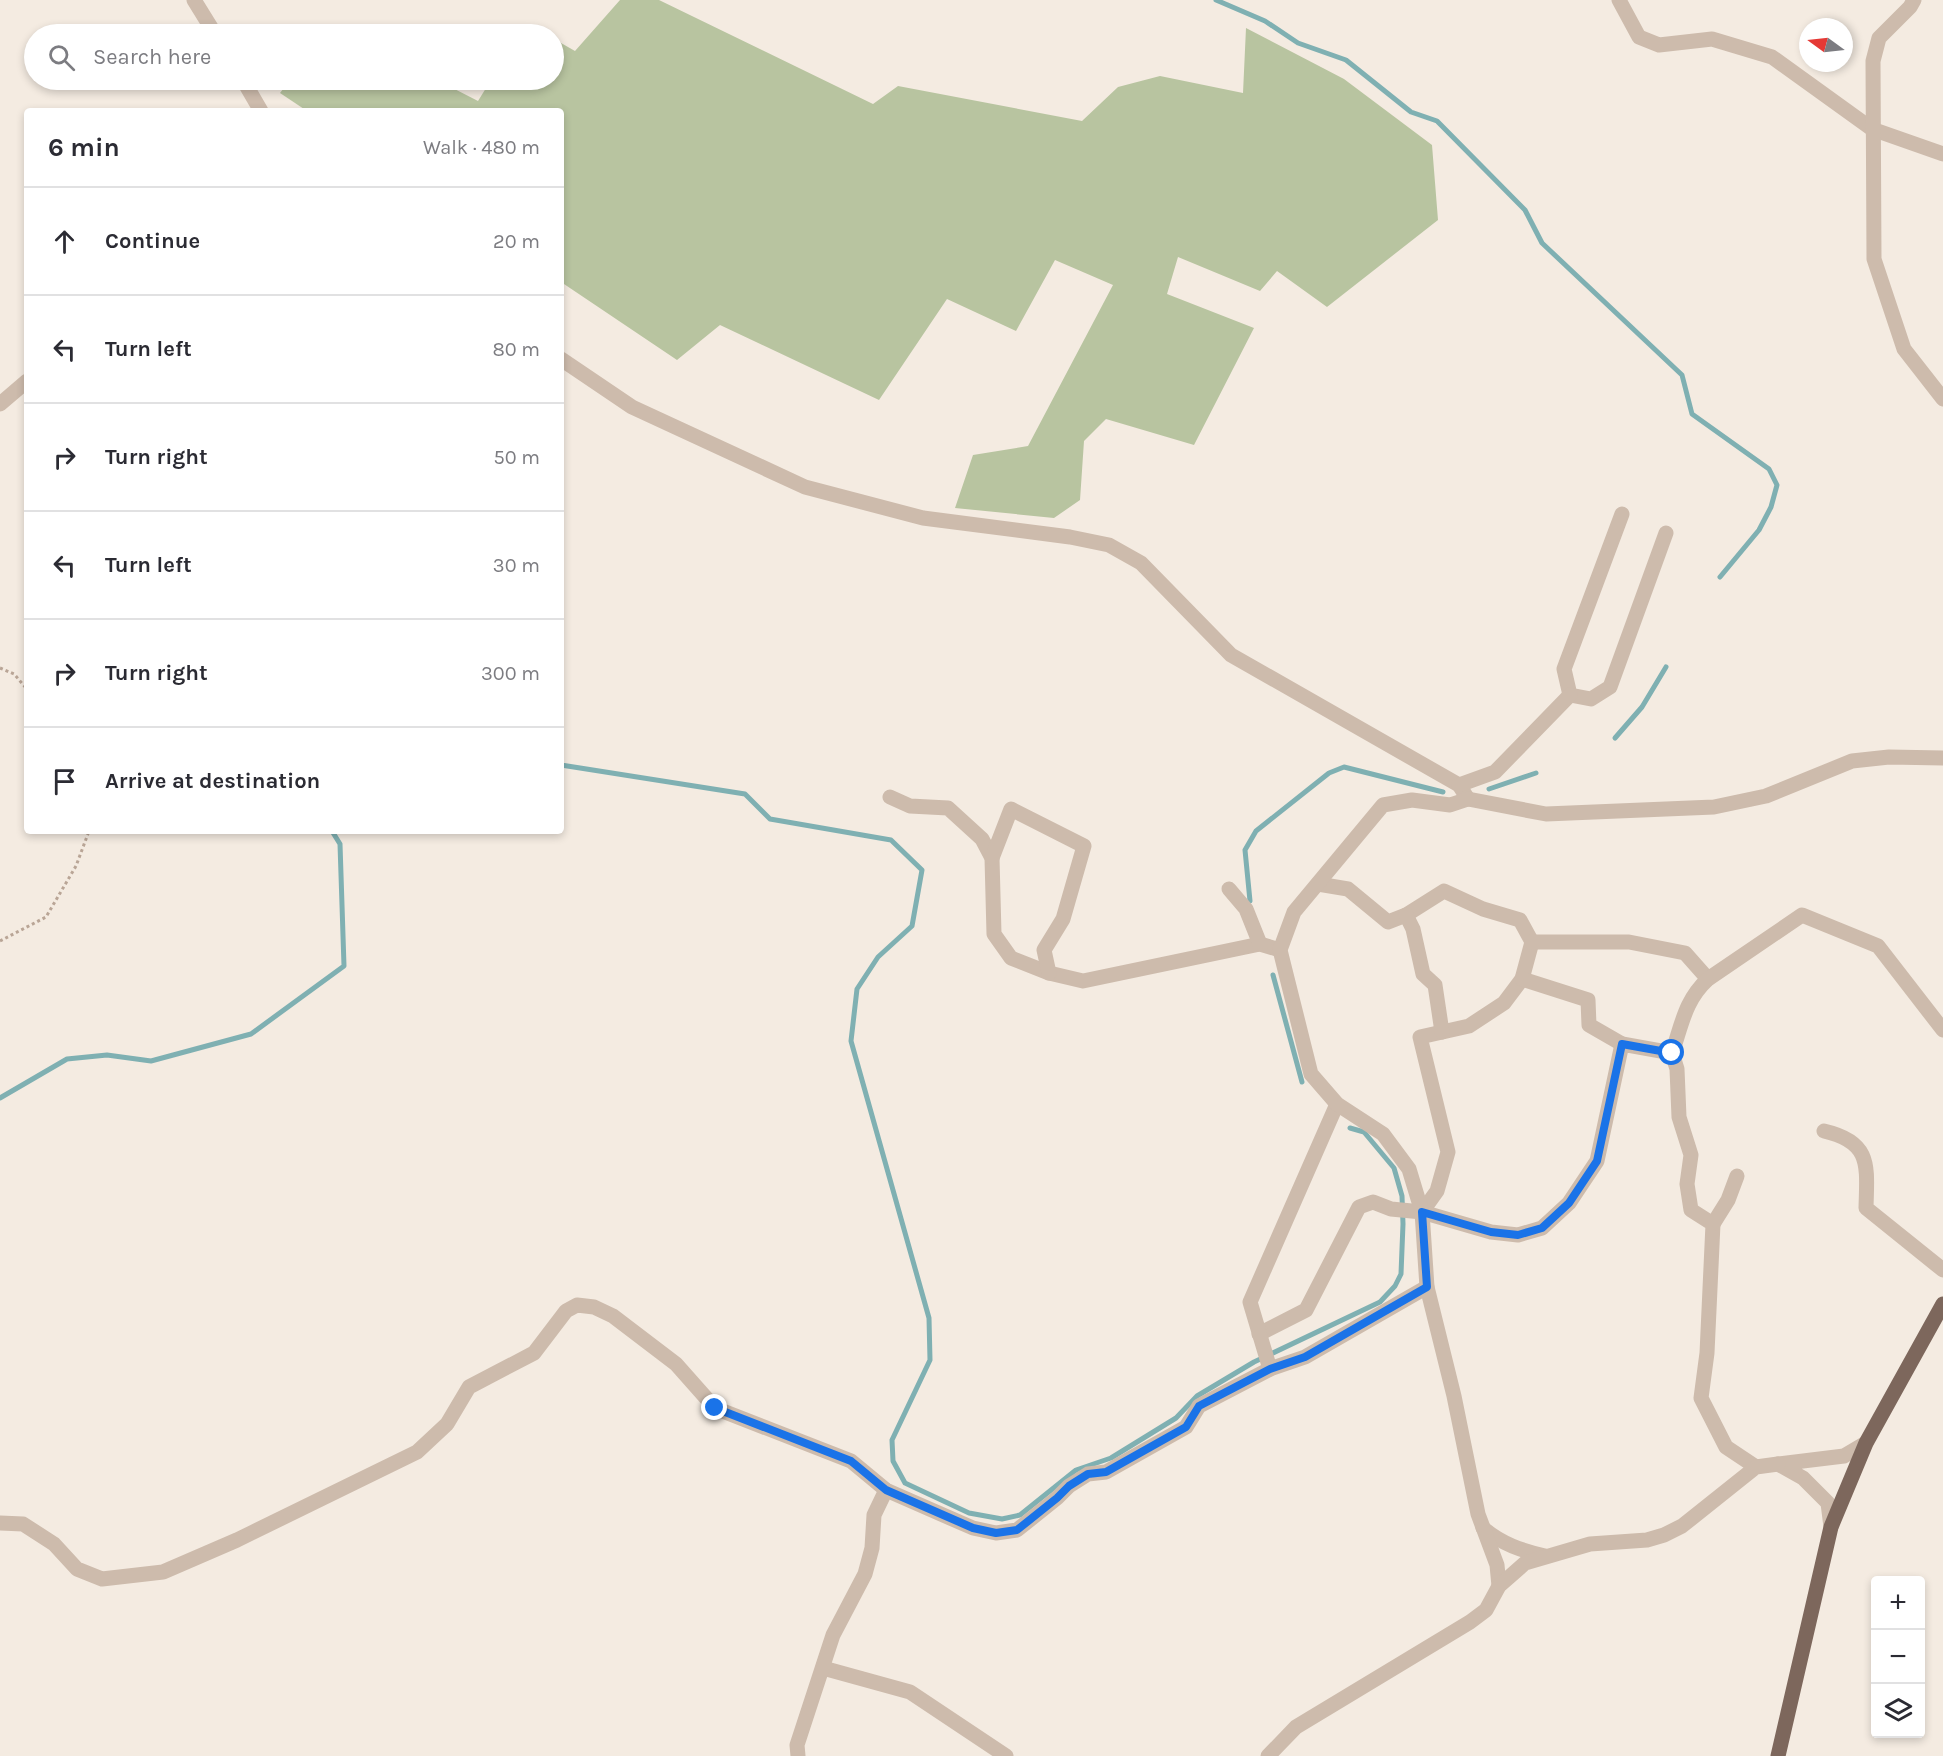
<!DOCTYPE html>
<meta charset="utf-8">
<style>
body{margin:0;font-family:Karla,sans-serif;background:#f2f2f3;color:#2b2b33}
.controls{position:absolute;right:18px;bottom:18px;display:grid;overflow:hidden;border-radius:6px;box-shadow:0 3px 9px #0003}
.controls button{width:54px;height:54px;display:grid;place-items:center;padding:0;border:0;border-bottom:2px solid #e1e1e2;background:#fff;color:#2b2b33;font:30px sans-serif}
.compass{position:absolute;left:1799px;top:18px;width:54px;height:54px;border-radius:50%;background:#fff;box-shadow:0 3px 9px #0003;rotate:285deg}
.stop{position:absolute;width:18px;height:18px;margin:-14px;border:4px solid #1a73e8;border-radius:50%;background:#fff}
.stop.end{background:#1a73e8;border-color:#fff;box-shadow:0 2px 6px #0008}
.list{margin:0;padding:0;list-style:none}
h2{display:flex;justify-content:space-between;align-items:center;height:78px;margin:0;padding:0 24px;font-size:26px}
h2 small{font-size:20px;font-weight:400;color:#7c7c81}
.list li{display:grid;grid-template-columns:39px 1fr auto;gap:18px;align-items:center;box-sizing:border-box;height:108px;padding:0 24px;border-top:2px solid #e1e1e2}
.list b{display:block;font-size:22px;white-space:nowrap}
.list em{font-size:20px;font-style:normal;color:#7c7c81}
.icon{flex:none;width:33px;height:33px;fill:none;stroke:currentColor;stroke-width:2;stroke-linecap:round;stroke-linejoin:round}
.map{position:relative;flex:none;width:1943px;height:1756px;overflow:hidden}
.search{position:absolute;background:#fff;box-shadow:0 3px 9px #0003;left:24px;top:24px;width:540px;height:66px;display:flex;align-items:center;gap:15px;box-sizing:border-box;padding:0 21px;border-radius:33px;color:#7c7c81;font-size:22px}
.panel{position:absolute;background:#fff;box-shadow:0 3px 9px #0003;left:24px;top:108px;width:540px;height:726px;border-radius:6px}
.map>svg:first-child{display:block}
.green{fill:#b8c4a0}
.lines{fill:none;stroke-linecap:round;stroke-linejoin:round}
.stream{stroke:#7fb0b2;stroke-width:5}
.path{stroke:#b9a596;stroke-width:3;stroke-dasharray:3 3;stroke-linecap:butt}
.minor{stroke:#cdbbac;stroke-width:15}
.major{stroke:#7d675c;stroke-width:15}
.route{stroke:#1a73e8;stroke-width:8}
</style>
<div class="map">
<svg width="1943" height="1756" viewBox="0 0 1943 1756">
<rect width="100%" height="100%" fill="#f4ebe1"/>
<!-- green -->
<polygon class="green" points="620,0 659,0 873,104 898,86 1082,121 1118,87 1160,76 1243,93 1246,28 1344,79 1432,145 1438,220 1327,307 1277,271 1260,291 1178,257 1167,294 1254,328 1194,445 1106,419 1084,441 1080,500 1054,518 955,508 973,455 1028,446 1113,285 1055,260 1016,331 947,299 879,400 720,325 677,360 561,282 561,111 307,111 280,93 290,80 437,80 478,101 491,80 554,80 554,39 575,51"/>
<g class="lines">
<!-- stream -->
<g class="stream">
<polyline points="1216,0 1265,21 1298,43 1346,60 1411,112 1437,121 1525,210 1542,243 1682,375 1692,414 1769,469 1777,485 1771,507 1759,530 1720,577"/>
<polyline points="1615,738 1642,707 1666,667"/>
<polyline points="561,765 745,794 770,819 891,840 922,870 912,926 878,957 857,989 851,1041 929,1318 930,1360 892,1440 893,1461 905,1483 969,1513 1002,1519 1020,1515 1076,1470 1111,1458 1176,1418 1197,1396 1254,1362 1380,1302 1395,1286 1401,1274 1403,1224 1402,1196 1394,1168 1364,1132 1350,1128"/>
<polyline points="1489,789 1536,773"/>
<polyline points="1250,901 1245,850 1256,831 1329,773 1344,767 1443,792"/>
<polyline points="1273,975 1302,1082"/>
<polyline points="0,1098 67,1059 107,1055 151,1061 251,1034 344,966 340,844 332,831"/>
</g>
<!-- path -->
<g class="path">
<polyline points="0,668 14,674 27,689"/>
<polyline points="0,941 46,917 76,866 89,831"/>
</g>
<!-- minor -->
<g class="minor">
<polyline points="194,0 215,34"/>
<polyline points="1619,0 1639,37 1659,45 1712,39 1772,57 1872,129 1943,154"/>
<polyline points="1914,0 1910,7 1879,38 1873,61 1874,259 1904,349 1943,399"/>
<polyline points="243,80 261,111"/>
<polyline points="561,359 632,407 805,487 923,518 1070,537 1109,545 1141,563 1231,655 1459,785 1468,799"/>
<polyline points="0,404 27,381"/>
<polyline points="1622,514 1564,669 1570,695 1591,699 1610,687 1666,533"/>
<polyline points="1459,785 1495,772 1570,695"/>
<polyline points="890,797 910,806 948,808 982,839 992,858 994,934 1011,958 1049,973 1083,981 1260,944 1280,950"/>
<polyline points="992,858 1011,809 1084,846 1063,919 1044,950 1049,973"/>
<polyline points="1318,884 1348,889 1388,922 1406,915 1444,891 1483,909 1520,920 1532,942 1522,979 1504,1003 1469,1026 1420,1037 1448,1152 1437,1191 1422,1212"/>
<polyline points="1229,889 1246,909 1260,944"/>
<polyline points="1406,915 1413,929 1423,974 1435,985 1442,1032"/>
<polyline points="1532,942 1629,942 1685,953 1708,979"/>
<polyline points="1522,979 1588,1000 1589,1025 1622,1044"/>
<polyline points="1672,1053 1677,1069 1679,1117 1691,1155 1687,1184 1691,1210 1713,1224 1707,1353 1701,1398 1726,1447 1756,1467"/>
<path d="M1824,1131C1872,1142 1867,1166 1866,1208L1943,1270"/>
<polyline points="1713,1224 1728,1200 1737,1176"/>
<path d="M1259,1334L1306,1310L1359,1207L1373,1202L1391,1209L1422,1212L1491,1232L1518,1235L1542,1228L1569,1203L1597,1161L1622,1044L1672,1053C1682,1024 1685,1000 1708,979L1802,915L1878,946L1943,1030"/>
<polyline points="1270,1369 1250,1302 1337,1104"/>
<polyline points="0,1523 23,1524 54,1544 77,1569 102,1579 163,1572 237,1540 417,1452 447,1424 469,1387 534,1353 566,1311 577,1305 594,1307 613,1316 676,1364 715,1408 851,1461 886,1490 973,1528 996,1533 1017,1530 1057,1498 1069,1486 1088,1474 1106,1472 1186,1427 1199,1406 1270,1369 1305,1357 1427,1287"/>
<polyline points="1831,1527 1828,1503 1803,1478 1778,1464 1844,1456 1866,1443"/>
<path d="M1483,1528C1501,1544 1523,1551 1545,1556"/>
<polyline points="1499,1586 1497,1565 1478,1514 1454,1396 1427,1287 1422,1212 1409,1169 1383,1134 1337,1104 1311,1074 1280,950 1294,912 1383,805 1412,800 1450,805 1468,799 1546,814 1714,807 1766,796 1852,761 1889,757 1943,758"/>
<polyline points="823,1668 910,1692 1006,1756"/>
<polyline points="798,1756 797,1745 833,1635 865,1574 872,1548 874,1515 886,1490"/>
<polyline points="1268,1756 1296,1727 1470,1622 1486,1610 1499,1586 1525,1563 1590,1544 1647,1540 1664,1535 1682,1526 1756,1467 1778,1464"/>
</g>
<!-- major -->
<polyline class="major" points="1778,1756 1831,1527 1866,1443 1943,1304"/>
</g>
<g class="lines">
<!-- route -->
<polyline class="route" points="715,1408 851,1461 886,1490 973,1528 996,1533 1017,1530 1057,1498 1069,1486 1088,1474 1106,1472 1186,1427 1199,1406 1270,1369 1305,1357 1427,1287 1422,1212 1491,1232 1518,1235 1542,1228 1569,1203 1597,1161 1622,1044 1672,1053"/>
</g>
</svg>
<div class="controls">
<button>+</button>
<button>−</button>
<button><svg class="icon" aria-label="layers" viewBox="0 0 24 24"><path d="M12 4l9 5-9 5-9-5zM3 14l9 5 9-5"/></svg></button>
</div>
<svg class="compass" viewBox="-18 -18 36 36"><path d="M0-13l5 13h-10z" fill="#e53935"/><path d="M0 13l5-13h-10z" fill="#7c7c81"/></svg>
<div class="stop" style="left:1672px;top:1053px"></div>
<div class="stop end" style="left:715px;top:1408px"></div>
<div class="search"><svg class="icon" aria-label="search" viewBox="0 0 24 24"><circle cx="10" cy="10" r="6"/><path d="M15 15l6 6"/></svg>Search here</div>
<section class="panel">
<h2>6 min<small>Walk · 480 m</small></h2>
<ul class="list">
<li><svg class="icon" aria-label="ahead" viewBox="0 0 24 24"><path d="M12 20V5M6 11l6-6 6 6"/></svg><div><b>Continue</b></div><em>20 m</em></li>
<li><svg class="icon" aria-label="left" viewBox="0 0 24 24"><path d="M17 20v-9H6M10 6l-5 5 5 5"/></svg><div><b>Turn left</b></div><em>80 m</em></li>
<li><svg class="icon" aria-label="right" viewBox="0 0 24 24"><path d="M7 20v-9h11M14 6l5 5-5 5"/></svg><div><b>Turn right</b></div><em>50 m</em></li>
<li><svg class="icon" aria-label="left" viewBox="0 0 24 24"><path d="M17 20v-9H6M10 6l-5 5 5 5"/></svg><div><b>Turn left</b></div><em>30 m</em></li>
<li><svg class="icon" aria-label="right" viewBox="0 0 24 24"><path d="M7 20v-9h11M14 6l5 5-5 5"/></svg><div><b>Turn right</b></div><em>300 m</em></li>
<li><svg class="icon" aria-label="arrive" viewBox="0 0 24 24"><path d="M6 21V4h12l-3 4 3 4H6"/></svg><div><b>Arrive at destination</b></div></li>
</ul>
</section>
</div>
